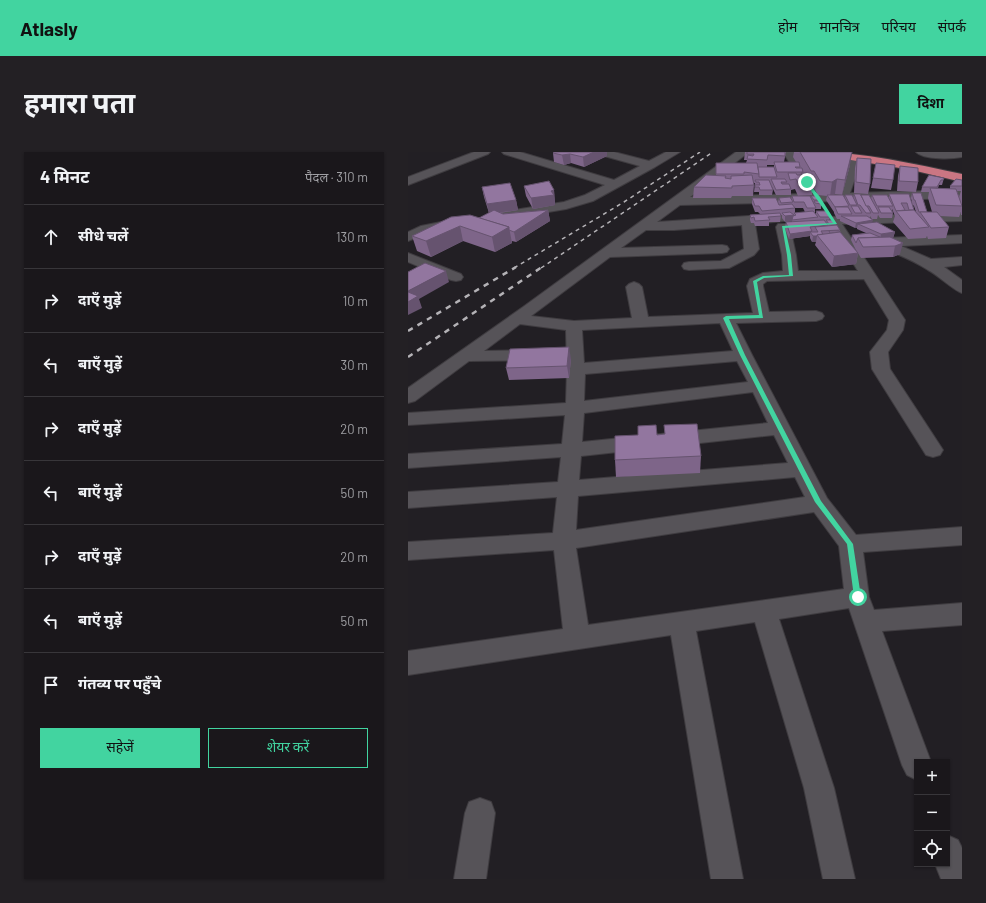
<!DOCTYPE html>
<html lang="hi">
<meta charset="utf-8">
<style>
body{margin:0;font-family:Barlow,"Noto Sans Devanagari",sans-serif;background:#232024;color:#f1f3f6}
.controls{position:absolute;right:12px;bottom:12px;display:grid;overflow:hidden;border-radius:0px;box-shadow:0 1px 3px #0004}
.controls button{width:36px;height:36px;display:grid;place-items:center;padding:0;border:0;border-bottom:1px solid #38363a;background:#1a171b;color:#f1f3f6;font:20px sans-serif}
.stop{position:absolute;width:12px;height:12px;margin:-9px;border:3px solid #42d4a0;border-radius:50%;background:#fff}
.stop.end{background:#42d4a0;border-color:#fff;box-shadow:0 1px 4px #0008}
.list{margin:0;padding:0;list-style:none}
h2{display:flex;justify-content:space-between;align-items:center;height:52px;margin:0;padding:0 16px;font-size:17px}
h2 small{font-size:13px;font-weight:400;color:#9f9fa3}
.list li{display:grid;grid-template-columns:26px 1fr auto;gap:12px;align-items:center;box-sizing:border-box;height:64px;padding:0 16px;border-top:1px solid #38363a}
.list b{display:block;font-size:15px;white-space:nowrap}
.list em{font-size:13px;font-style:normal;color:#9f9fa3}
.actions{display:flex;gap:8px;padding:12px 16px}
.actions a{flex:1;padding:9px 0;border:1px solid #42d4a0;border-radius:0px;text-align:center;font-size:14px;color:#42d4a0}
.actions .main{background:#42d4a0;color:#111}
.icon{flex:none;width:22px;height:22px;fill:none;stroke:currentColor;stroke-width:2;stroke-linecap:round;stroke-linejoin:round}
.map{position:relative;flex:none;width:554px;height:727px;overflow:hidden;border-radius:0px}
header{display:flex;align-items:center;gap:24px;box-sizing:border-box;height:56px;padding:0 20px;background:#42d4a0;color:#111}
header strong{font-size:19px}
nav{display:flex;gap:22px;margin-inline-start:auto;font-size:14px}
.intro{display:flex;align-items:center;justify-content:space-between;box-sizing:border-box;height:96px;padding:0 24px}
h1{margin:0;font-size:28px}
.button{padding:10px 18px;border-radius:0px;background:#42d4a0;color:#111;font-size:14px;font-weight:700}
main{display:flex;gap:24px;padding:0 24px}
aside{flex:1;background:#1a171b;border-radius:0px;box-shadow:0 1px 3px #0004}
.map>svg:first-child{display:block}
.lines{fill:none;stroke-linecap:round;stroke-linejoin:round}
.minor-casing{stroke:#3f3c40;stroke-width:2}
.highway-casing{stroke:#3f3c40;stroke-width:2}
.minor{fill:#565358;fill-rule:evenodd}
.highway{fill:#ca7683;fill-rule:evenodd}
.rail-far1{stroke:#b4b2b6;stroke-width:1.5;stroke-dasharray:4 4;stroke-linecap:butt}
.rail{stroke:#b4b2b6;stroke-width:2.5;stroke-dasharray:5.5 5.5;stroke-linecap:butt}
.wall{fill:#7e6589;fill-rule:evenodd}
.shaded-wall{fill:#66536f}
.building{fill:#92769f;stroke:#66536f}
.route{fill:#42d4a0}
</style>
<header>
<strong>Atlasly</strong>
<nav><a>होम</a><a>मानचित्र</a><a>परिचय</a><a>संपर्क</a></nav>
</header>
<div class="intro"><h1>हमारा पता</h1><a class="button">दिशा</a></div>
<main>
<aside>
<h2>4 मिनट<small>पैदल · 310 m</small></h2>
<ul class="list">
<li><svg class="icon" aria-label="ahead" viewBox="0 0 24 24"><path d="M12 20V5M6 11l6-6 6 6"/></svg><div><b>सीधे चलें</b></div><em>130 m</em></li>
<li><svg class="icon" aria-label="right" viewBox="0 0 24 24"><path d="M7 20v-9h11M14 6l5 5-5 5"/></svg><div><b>दाएँ मुड़ें</b></div><em>10 m</em></li>
<li><svg class="icon" aria-label="left" viewBox="0 0 24 24"><path d="M17 20v-9H6M10 6l-5 5 5 5"/></svg><div><b>बाएँ मुड़ें</b></div><em>30 m</em></li>
<li><svg class="icon" aria-label="right" viewBox="0 0 24 24"><path d="M7 20v-9h11M14 6l5 5-5 5"/></svg><div><b>दाएँ मुड़ें</b></div><em>20 m</em></li>
<li><svg class="icon" aria-label="left" viewBox="0 0 24 24"><path d="M17 20v-9H6M10 6l-5 5 5 5"/></svg><div><b>बाएँ मुड़ें</b></div><em>50 m</em></li>
<li><svg class="icon" aria-label="right" viewBox="0 0 24 24"><path d="M7 20v-9h11M14 6l5 5-5 5"/></svg><div><b>दाएँ मुड़ें</b></div><em>20 m</em></li>
<li><svg class="icon" aria-label="left" viewBox="0 0 24 24"><path d="M17 20v-9H6M10 6l-5 5 5 5"/></svg><div><b>बाएँ मुड़ें</b></div><em>50 m</em></li>
<li><svg class="icon" aria-label="arrive" viewBox="0 0 24 24"><path d="M6 21V4h12l-3 4 3 4H6"/></svg><div><b>गंतव्य पर पहुँचे</b></div></li>
</ul>
<div class="actions"><a class="main">सहेजें</a><a>शेयर करें</a></div>
</aside>
<div class="map">
<svg width="554" height="727" viewBox="0 0 554 727">
<rect width="100%" height="100%" fill="#221f24"/>
<g class="lines">
<!-- minor casing -->
<g class="minor-casing">
<g id="minor">
<polygon points="66,0 82,0 80,2 0,33 0,25"/>
<polygon points="94,0 112,0 206,28 232,14 189,2 187,0 206,0 241,9 258,0 272,0 247,15 185,49 158,57 93,68 88,67 87,64 88,61 156,50 177,43 197,33 96,2"/>
<path d="M328,0H341L282,45L430,41L442,6L448,3L454,6L442,41L554,38V46L272,53L249,70L371,62L376,63L378,66L376,69L347,72L351,97L346,103L321,116L281,118L276,117L274,114L276,111L281,110L313,109L336,97L334,73L266,78H238L213,96L314,93L319,94L321,97L319,100L314,101L202,105L123,164L166,169L224,166L218,135L221,132L226,130L231,132L234,135L240,165L345,161L339,134L342,127L355,121L375,119L374,103L368,75L370,72H380L382,75L388,103L390,119H450L418,68L420,65L554,61V69L434,72L497,168L495,178L480,200L482,217L535,298L532,303L525,305L518,303L464,217L462,200L479,178L481,168L456,127L359,129L355,132V134L361,160L408,159L414,161L416,164L414,167L408,169L328,171L344,203L419,346L448,383L554,375V393L455,400L461,445L466,458L554,451V473L474,479L523,610H509V628L499,623L494,613L441,456L371,467L426,636L447,727H415L396,636L347,470L288,479L335,727H303L263,483L0,523V499L155,477L146,398L0,408V390L145,381L149,345L0,356V340L150,330L153,305L0,316V302L154,292L157,263L0,273V261L158,251L159,217L158,178L112,172L76,199L130,198L136,199L139,203L136,207L130,208L61,209L7,249L0,251V236L115,155ZM312,171L325,199L176,211L174,178ZM329,209L340,230L176,249L177,222ZM345,240L360,271L174,290L176,261ZM366,283L380,311L171,328L173,304ZM387,325L397,345L168,378L170,344ZM406,360L431,394L436,437L180,473L168,396Z"/>
<polygon points="375,0 387,0 408,35 406,38 398,38"/>
<path d="M508,0H554V5C544,7 516,8 508,0Z"/>
<polygon points="43,68 48,69 50,72 48,75 22,80 0,89 0,80 13,74"/>
<path d="M465,83L475,86L554,83V91L493,94L523,107L554,105V113L536,115L554,128V141C545,138 530,123 520,118C502,106 480,99 460,90L458,87L460,84Z"/>
<polygon points="0,101 53,122 55,125 53,128 48,129 43,128 0,110"/>
<polygon points="72,646 83,650 87,661 78,727 46,727 57,661 61,650"/>
<polygon points="539,683 550,688 554,696 554,727 533,727 527,712 539,712"/>
</g>
</g>
<!-- highway casing -->
<g class="highway-casing">
<path id="highway" d="M406,0C456,0 506,12 554,22V30L504,18L412,3Z"/>
</g>
<!-- minor -->
<use href="#minor" class="minor"/>
<!-- highway -->
<use href="#highway" class="highway"/>
<!-- rail-far1 -->
<g class="rail-far1">
<polyline points="106,116 216,50 292,0"/>
<polyline points="133,116 305,0"/>
</g>
<!-- rail -->
<g class="rail">
<polyline points="0,179 108,115"/>
<polyline points="0,205 134,115"/>
</g>
</g>
<!-- wall -->
<g class="wall">
<polygon points="146,0 199,0 199,4 176,15 163,11 156,13 146,10 145,1"/>
<path d="M337,0H378L376,10H388L385,5L386,0H431L442,13L434,43L427,42L424,43L436,46L437,43L445,46L446,42L453,44V43L463,47L464,43L481,45V42L504,50L503,46L504,41L519,60H524L520,46L521,40H513L514,35L536,26L534,33H531L530,36L542,37V34L554,28V63H553V60L551,65L532,64L541,75L538,86L520,87L519,84L518,86L500,87L485,70L487,64L484,57V58L485,61L484,66H472L470,63L469,67H464L462,64V66L464,71L487,80L485,86L492,102L485,105L453,106L450,101L448,112L424,115L407,93L408,90H404L402,86V84L381,87L377,76L378,70H384V69L377,70L374,66V63H373L372,70H361V74H347L346,71H343L342,68V63L352,62L350,60H347L344,52V46L370,50L371,46L383,47L384,44L403,47V44L412,48V50L413,52V57H407V61L408,63V59L422,65L421,68L428,72V74L432,78V79L434,83L449,100L443,88L444,83L458,81L449,77V76H447L432,69V67H429L426,61V60L418,48L419,44L410,43L405,35L404,43L390,44L387,37L383,38V43H368L363,33L365,38L364,43H351V40H346L347,31H346V33L345,44H324L323,46H285L286,35L308,24V11H338L339,8H336ZM359,13H366V15H359ZM549,39H553L551,45ZM505,53L506,54L508,60L506,58ZM387,56H395L397,60L387,61Z"/>
<polygon points="449,6 462,32 460,42 446,41 447,16"/>
<polygon points="468,11 485,28 483,38 463,36"/>
<polygon points="492,14 510,30 508,40 489,39 490,24"/>
<polygon points="116,34 146,38 147,53 125,57 118,44"/>
<polygon points="74,35 108,48 110,58 92,61 95,62 140,58 142,69 108,90 104,89 104,91 87,100 55,89 23,105 9,99 4,84 71,66 81,61 76,45"/>
<polygon points="163,207 161,226 101,228 98,216"/>
<polygon points="249,283 293,304 292,321 208,325 207,308"/>
</g>
<!-- shaded-wall -->
<g class="shaded-wall">
<polygon points="186,0 199,0 199,4 176,15 175,5"/>
<polygon points="444,0 442,13 434,43 437,28"/>
<polygon points="162,2 163,11 156,13 154,3"/>
<polygon points="429,27 427,42 422,44 424,30"/>
<polygon points="533,28 531,33 527,40 529,35"/>
<polygon points="146,38 147,53 125,57 123,46"/>
<polygon points="108,48 110,58 81,62 79,52"/>
<polygon points="140,58 142,69 108,90 106,80"/>
<polygon points="386,63 384,69 377,70 377,64"/>
<polygon points="465,68 463,74 450,72 449,76 447,76 448,71"/>
<polygon points="52,74 55,89 23,105 18,89"/>
<polygon points="101,75 104,91 87,100 84,85"/>
<polygon points="404,79 404,82 402,80 402,84 381,87 382,82"/>
<polygon points="487,80 485,86 472,88 473,82"/>
<polygon points="405,84 409,84 408,90 404,90"/>
<polygon points="495,91 492,102 485,105 487,94"/>
<polygon points="450,101 448,112 424,115 426,104"/>
<polygon points="38,119 41,130 11,147 14,156 0,163 0,150 3,148 0,139"/>
<polygon points="161,195 163,207 161,226 159,214"/>
</g>
<!-- building -->
<g class="building">
<polygon points="146,0 186,0 175,5 162,2 154,3 145,1"/>
<polygon points="339,0 377,0 377,4 360,3 359,8 339,7 340,3 345,4 346,2 339,2"/>
<polygon points="392,0 444,0 437,28 429,27 424,30 412,29 406,19 403,19"/>
<polygon points="449,6 463,7 462,32 448,30"/>
<polygon points="366,10 391,10 392,15 387,15 388,16 394,16 395,20 369,20"/>
<polygon points="308,11 349,11 351,22 336,20 336,22 308,22"/>
<polygon points="468,11 487,13 485,28 465,26"/>
<polygon points="492,14 510,16 510,30 491,29"/>
<polygon points="350,15 366,15 369,25 351,25 351,22"/>
<polygon points="380,21 388,21 389,23 394,23 393,21 399,21 402,26 398,26 399,28 403,28 405,33 391,33 388,27 382,28"/>
<polygon points="298,23 318,24 317,26 323,27 323,24 344,23 346,33 324,34 324,36 286,35"/>
<polygon points="521,23 536,26 535,28 533,28 529,35 514,35"/>
<polygon points="363,27 377,27 379,30 373,30 374,32 381,32 383,37 368,38"/>
<polygon points="548,27 554,28 554,34 542,34"/>
<polygon points="347,28 361,28 365,38 352,38 351,35 347,35 347,33 352,33 351,30 348,30"/>
<polygon points="141,29 146,38 143,39 146,43 123,46 116,34"/>
<polygon points="102,31 108,48 79,52 74,35"/>
<polygon points="522,36 548,37 554,54 528,53"/>
<polygon points="504,41 513,41 519,60 511,60 507,48 506,48"/>
<polygon points="446,42 452,42 463,61 458,61 452,53 450,53"/>
<polygon points="481,42 501,42 506,58 501,58 499,51 493,51 497,58 488,59"/>
<polygon points="419,43 435,43 441,54 427,55"/>
<polygon points="437,43 444,43 449,53 442,53"/>
<polygon points="453,43 461,43 471,61 465,61 461,54 458,54"/>
<polygon points="464,43 479,43 485,54 469,54"/>
<polygon points="384,44 402,44 408,56 399,56 396,50 386,50"/>
<polygon points="403,44 410,44 412,48 406,48"/>
<polygon points="382,45 385,50 373,51 371,46"/>
<polygon points="344,46 368,46 371,53 384,52 387,56 354,59 351,54 347,54"/>
<polygon points="406,49 412,49 413,52 407,51"/>
<polygon points="443,54 450,54 454,61 447,61"/>
<polygon points="427,55 440,55 444,62 430,62"/>
<polygon points="470,55 481,55 485,61 473,61"/>
<polygon points="86,58 95,62 140,58 106,80 101,78 101,75 71,66"/>
<polygon points="506,58 521,75 502,77 488,59"/>
<polygon points="405,59 410,65 384,68 385,64 388,63 386,61"/>
<polygon points="408,59 418,59 422,65 412,65"/>
<polygon points="382,60 386,63 377,64 374,61"/>
<polygon points="512,60 529,60 541,75 523,76"/>
<polygon points="372,61 373,64 360,65 362,68 347,69 346,65 343,66 342,63"/>
<polygon points="62,63 101,75 84,85 52,74 18,89 4,84 43,65"/>
<polygon points="433,64 459,64 465,68 448,71"/>
<polygon points="416,68 420,73 402,75 404,79 382,82 378,70"/>
<polygon points="418,68 425,68 428,72 421,72"/>
<polygon points="469,70 487,80 473,82 450,72"/>
<polygon points="429,73 432,78 413,79 415,82 409,83 409,84 405,84 402,80 410,80 407,75"/>
<polygon points="421,79 431,79 434,82 432,80 422,81"/>
<polygon points="432,80 450,101 426,104 409,83"/>
<polygon points="462,81 472,85 450,86 448,91 444,83"/>
<polygon points="482,85 495,91 487,94 455,95 450,86"/>
<polygon points="17,111 38,119 0,139 0,120"/>
<polygon points="0,140 10,144 0,150"/>
<polygon points="161,195 159,214 98,216 102,197"/>
<polygon points="289,272 293,304 207,308 207,284 230,283 230,274 248,273 249,283 257,282 256,273"/>
</g>
<!-- route -->
<polygon class="route" points="399,29 412,45 429,72 377,76 383,103 385,124 356,126 349,130 355,166 321,167 337,203 413,349 445,392 453,445 450,448 446,445 439,392 407,350 332,203 315,166 318,164 351,163 345,129 355,124 381,123 379,103 374,74 425,71 397,30"/>
</svg>
<div class="controls">
<button>+</button>
<button>−</button>
<button><svg class="icon" aria-label="locate" viewBox="0 0 24 24"><circle cx="12" cy="12" r="6"/><path d="M12 2v4M12 18v4M2 12h4M18 12h4"/></svg></button>
</div>
<div class="stop" style="left:450px;top:445px"></div>
<div class="stop end" style="left:399px;top:30px"></div>
</div>
</main>
